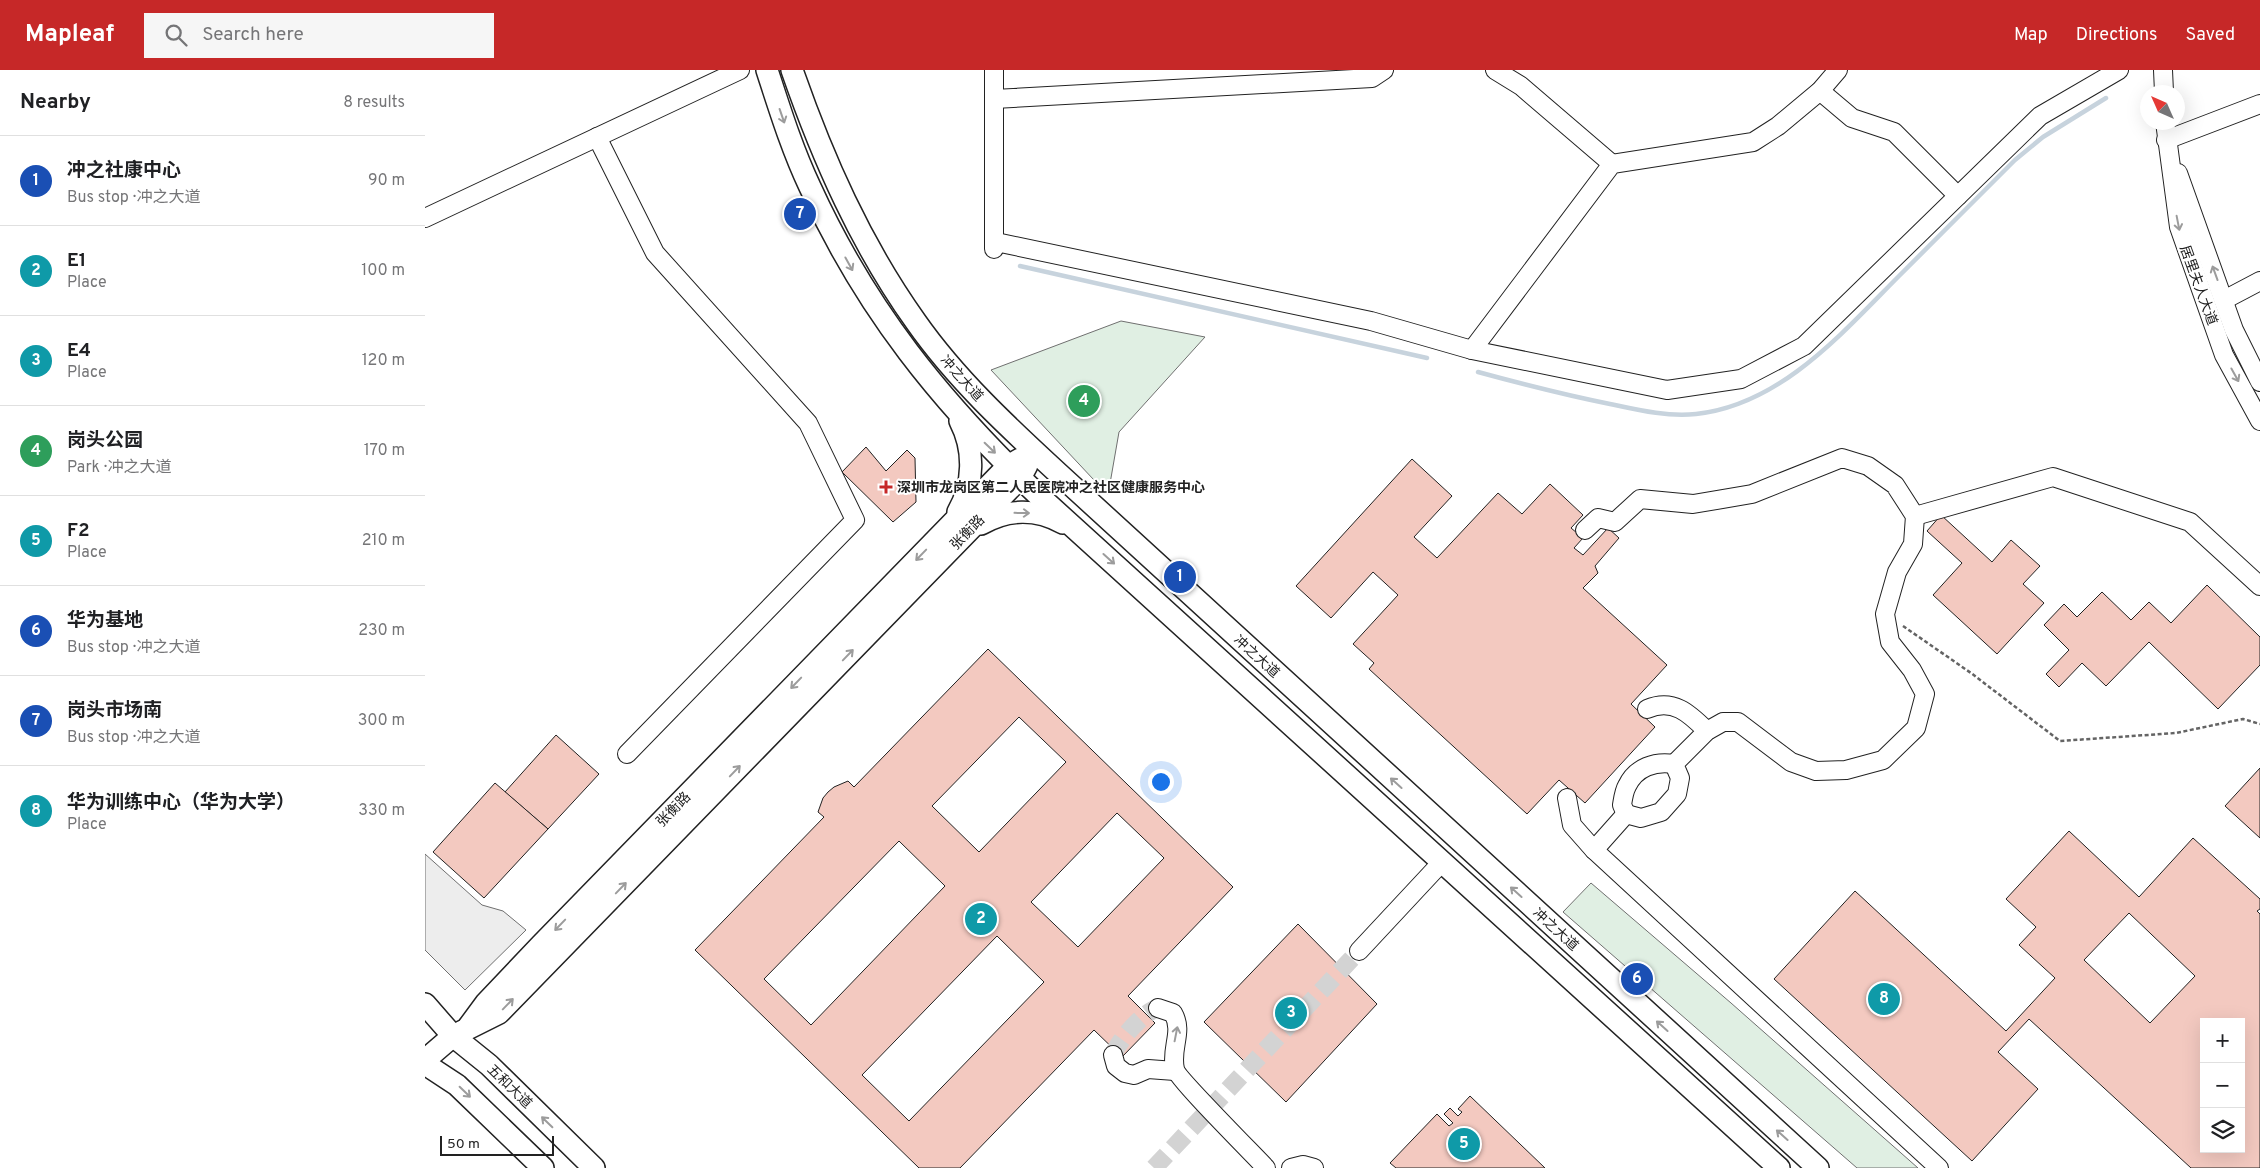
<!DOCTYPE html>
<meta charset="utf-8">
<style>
body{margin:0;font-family:Overpass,"Noto Sans SC",sans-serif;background:#f6f6f6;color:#202124}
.controls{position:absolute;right:15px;bottom:15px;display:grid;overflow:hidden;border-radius:0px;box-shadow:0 5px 20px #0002}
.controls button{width:45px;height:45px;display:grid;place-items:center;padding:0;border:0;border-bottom:1px solid #e0e0e0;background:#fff;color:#202124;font:25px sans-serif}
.compass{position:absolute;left:1715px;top:15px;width:45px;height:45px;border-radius:50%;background:#fff;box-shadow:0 5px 20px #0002;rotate:315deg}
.scale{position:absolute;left:15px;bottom:12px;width:114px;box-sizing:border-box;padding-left:5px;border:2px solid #222;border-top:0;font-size:14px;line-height:18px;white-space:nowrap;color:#222;-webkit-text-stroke:4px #fff;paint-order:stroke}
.you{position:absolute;left:735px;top:711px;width:18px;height:18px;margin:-12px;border:4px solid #fff;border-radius:50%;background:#1a73e8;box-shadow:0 0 0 8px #1a73e833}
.badge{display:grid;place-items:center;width:32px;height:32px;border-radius:50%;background:#c62828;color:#fff;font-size:16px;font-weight:700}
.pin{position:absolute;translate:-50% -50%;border:2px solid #fff;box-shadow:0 1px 5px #0006}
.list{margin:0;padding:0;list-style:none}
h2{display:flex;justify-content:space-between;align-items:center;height:65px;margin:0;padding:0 20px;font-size:21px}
h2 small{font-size:16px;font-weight:400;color:#757577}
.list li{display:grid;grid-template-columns:32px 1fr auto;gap:15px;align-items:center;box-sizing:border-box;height:90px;padding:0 20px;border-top:1px solid #e0e0e0}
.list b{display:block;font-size:19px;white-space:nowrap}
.list p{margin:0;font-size:16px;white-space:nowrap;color:#757577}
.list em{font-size:16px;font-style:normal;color:#757577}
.icon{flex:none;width:28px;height:28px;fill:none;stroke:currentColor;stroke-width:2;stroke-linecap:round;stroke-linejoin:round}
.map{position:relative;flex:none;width:1835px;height:1098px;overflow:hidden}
header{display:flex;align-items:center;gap:30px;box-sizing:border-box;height:70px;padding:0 25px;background:#c62828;color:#fff}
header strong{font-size:24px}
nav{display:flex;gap:28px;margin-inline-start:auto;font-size:18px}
.search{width:350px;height:45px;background:#f6f6f6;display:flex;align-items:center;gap:12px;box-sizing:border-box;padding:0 18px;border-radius:0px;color:#757577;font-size:19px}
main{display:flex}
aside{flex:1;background:#fff}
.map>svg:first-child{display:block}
.green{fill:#e0efe3;stroke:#6f6f6f}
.parking{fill:#ededed;stroke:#6f6f6f}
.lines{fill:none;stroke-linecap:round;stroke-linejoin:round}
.stream{stroke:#c7d3dd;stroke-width:4.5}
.building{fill:#f3c9c0;stroke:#222;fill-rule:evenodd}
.minor-tunnel{stroke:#d3d3d3;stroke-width:18;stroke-dasharray:18 9;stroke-linecap:butt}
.minor-casing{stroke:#222;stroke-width:20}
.major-casing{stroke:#222;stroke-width:24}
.path{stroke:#646464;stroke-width:2.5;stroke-dasharray:4 2.5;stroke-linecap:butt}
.minor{stroke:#fff;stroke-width:18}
.major{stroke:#fff;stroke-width:21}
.oneway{stroke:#9c9c9c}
.poi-dot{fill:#c62828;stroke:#fff;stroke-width:2}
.labels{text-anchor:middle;stroke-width:4;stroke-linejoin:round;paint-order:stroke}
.street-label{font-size:14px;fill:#222;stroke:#fff}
.poi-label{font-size:14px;font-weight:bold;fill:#222;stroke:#fff;text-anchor:start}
</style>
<header>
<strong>Mapleaf</strong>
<div class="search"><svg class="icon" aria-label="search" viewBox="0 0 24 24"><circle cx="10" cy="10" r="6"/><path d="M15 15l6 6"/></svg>Search here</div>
<nav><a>Map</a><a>Directions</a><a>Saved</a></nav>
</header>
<main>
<aside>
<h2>Nearby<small>8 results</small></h2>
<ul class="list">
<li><span class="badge" style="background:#1a4fb4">1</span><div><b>冲之社康中心</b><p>Bus stop · 冲之大道</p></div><em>90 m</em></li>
<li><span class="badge" style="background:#0f9aa8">2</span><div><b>E1</b><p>Place</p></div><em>100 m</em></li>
<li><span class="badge" style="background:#0f9aa8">3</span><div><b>E4</b><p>Place</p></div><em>120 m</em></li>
<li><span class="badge" style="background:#2e9e5b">4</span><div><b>岗头公园</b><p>Park · 冲之大道</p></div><em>170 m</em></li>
<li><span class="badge" style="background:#0f9aa8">5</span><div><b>F2</b><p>Place</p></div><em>210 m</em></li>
<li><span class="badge" style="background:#1a4fb4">6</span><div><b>华为基地</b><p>Bus stop · 冲之大道</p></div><em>230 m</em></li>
<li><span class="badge" style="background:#1a4fb4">7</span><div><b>岗头市场南</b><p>Bus stop · 冲之大道</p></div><em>300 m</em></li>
<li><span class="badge" style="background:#0f9aa8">8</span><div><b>华为训练中心（华为大学）</b><p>Place</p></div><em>330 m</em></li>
</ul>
</aside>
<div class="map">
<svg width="1835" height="1098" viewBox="0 0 1835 1098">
<rect width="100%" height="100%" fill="#fff"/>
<!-- green -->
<g class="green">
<polygon points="696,251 780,267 694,362 683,425 566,300"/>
<polygon points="1166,813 1306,933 1493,1098 1432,1098 1138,842"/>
</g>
<!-- parking -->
<polygon class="parking" points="0,784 57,835 78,841 101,860 40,920 0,880"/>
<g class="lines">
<!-- stream -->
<g class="stream">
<polyline points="595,196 1002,288"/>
<path d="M1053,302C1097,314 1140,325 1185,334C1213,340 1242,347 1271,344C1356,335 1418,262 1475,205C1513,167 1552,128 1590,90L1618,67L1681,28"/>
</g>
</g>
<!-- building -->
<g class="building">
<polygon points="441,377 461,401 482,380 490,388 491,432 468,452 417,402"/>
<polygon points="987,389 1027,426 989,467 1012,488 1073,423 1097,444 1125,414 1158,445 1146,458 1158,468 1149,478 1158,485 1183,458 1194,468 1170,496 1173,503 1158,518 1242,595 1206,634 1230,657 1160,733 1134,710 1102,744 944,599 949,593 928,574 973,525 948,502 906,548 871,516"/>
<polygon points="1516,445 1567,492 1586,470 1615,496 1598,514 1619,533 1572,584 1508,525 1537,493 1502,461"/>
<polygon points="1782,515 1835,567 1835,595 1793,639 1724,572 1681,616 1657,593 1634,617 1621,604 1644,580 1619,555 1639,534 1652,547 1677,522 1706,550 1724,532 1746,553"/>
<path d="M563,579L808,817L703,926L730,953L697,987L669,960L535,1098H494L270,880L399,747L393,742L398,728L403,722L409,717L423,711L429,717ZM594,647L641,692L554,782L507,736ZM692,743L739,788L653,877L606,832ZM474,771L520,816L386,955L339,909ZM572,866L619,912L484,1051L437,1005Z"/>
<polygon points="131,665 174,704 123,759 80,722"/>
<polygon points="1835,698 1835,768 1800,736"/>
<polygon points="70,713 123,759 59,828 8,782"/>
<path d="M1644,761L1714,827L1768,768L1835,829V839L1832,841L1835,844V1098H1766L1604,949L1573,982L1613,1019L1547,1091L1349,909L1430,821L1581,961L1630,908L1594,875L1611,857L1581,829ZM1704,843L1770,906L1725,953L1659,890ZM1779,952H1816V1079H1779Z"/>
<polygon points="873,854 952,934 861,1032 779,952"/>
<polygon points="1045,1026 1120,1098 971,1098 965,1093 1012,1044 1024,1056 1028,1053 1019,1044 1025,1038 1033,1046 1037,1042 1033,1039"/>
</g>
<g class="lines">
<!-- minor-tunnel -->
<g class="minor-tunnel">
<path d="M688,985C694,970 718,942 733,938"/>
<polyline points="729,1098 934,881"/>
</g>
<!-- minor casing -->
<g class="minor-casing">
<g id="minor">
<polyline points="569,0 569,179"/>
<polyline points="1070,0 1096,16 1187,94"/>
<polyline points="1738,0 1739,22"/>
<polyline points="1395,21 1427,48 1469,62 1533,126"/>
<polyline points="569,29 947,8 959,0"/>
<polyline points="1740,52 1754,157 1799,285 1835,351"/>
<polyline points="172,67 230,183 383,353 430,450 202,684"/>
<polyline points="1741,70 1835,34"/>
<polyline points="1753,103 1809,260 1835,312"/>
<polyline points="0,148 315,0"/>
<polyline points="571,172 946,251 1047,280 1242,320 1316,309 1379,276 1615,46 1694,0"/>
<polyline points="1799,230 1835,211"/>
<polyline points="1047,280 1187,94 1328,72 1353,56 1395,21 1413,0"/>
<polyline points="1490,446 1628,407 1765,452 1835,516"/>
<polyline points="1160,460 1173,448 1190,452 1215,429 1268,434 1327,424 1417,388 1443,396 1470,415 1490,446 1488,474 1472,502 1460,544 1465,572 1487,600 1500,624 1491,658 1458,690 1421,700 1391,701 1366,692 1313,652 1298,652 1282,661 1249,694 1255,708 1252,724 1236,742 1216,748 1201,744 1169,780"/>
<path d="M1222,639C1248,628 1264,643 1282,661"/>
<polyline points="1142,728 1147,755 1169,780 1514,1098"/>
<path d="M1201,744L1197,735C1198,729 1199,721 1202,716C1211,697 1230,691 1249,694"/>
<polyline points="934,881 1017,792"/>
<path d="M733,938L748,943C759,962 745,978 750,999C752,1008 829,1085 841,1098"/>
<polyline points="688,985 691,996 700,1003 709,1005 723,999 750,1001"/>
<polyline points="866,1098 878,1095 889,1098"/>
</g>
</g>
<!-- major casing -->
<g class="major-casing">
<g id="major">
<path d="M342,0C355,40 367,79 385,117C441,240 516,332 613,425L1354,1098"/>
<path d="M367,0C398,89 436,175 491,252C531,309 583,357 634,404L1393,1098"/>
<path d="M533,442C549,414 550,380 535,351"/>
<path d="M556,454C582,439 611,438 638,453"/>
<polyline points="0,934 28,966 64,995 169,1098"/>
<polyline points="44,956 61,933 116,875 583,396 595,389"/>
<polyline points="0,990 28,966 74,943 595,408 602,395"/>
<polyline points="0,994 32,1015 118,1098"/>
</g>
</g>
<!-- path -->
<polyline class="path" points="1478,556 1546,603 1635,671 1751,663 1818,649 1835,654"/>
<!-- minor -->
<use href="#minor" class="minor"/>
<!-- major -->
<use href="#major" class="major"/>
</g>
<!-- one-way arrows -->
<defs><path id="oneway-shaft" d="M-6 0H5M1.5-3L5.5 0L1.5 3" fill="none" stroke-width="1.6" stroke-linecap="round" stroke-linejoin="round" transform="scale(1.25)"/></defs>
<g class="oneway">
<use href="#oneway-shaft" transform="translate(357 46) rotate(71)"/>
<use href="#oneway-shaft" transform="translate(1753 153) rotate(79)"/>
<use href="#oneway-shaft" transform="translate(424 194) rotate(61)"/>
<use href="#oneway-shaft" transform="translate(1790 203) rotate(-110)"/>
<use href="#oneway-shaft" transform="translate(1810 305) rotate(61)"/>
<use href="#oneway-shaft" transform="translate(565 378) rotate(44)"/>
<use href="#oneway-shaft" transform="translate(597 443) rotate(1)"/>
<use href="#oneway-shaft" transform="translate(496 485) rotate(134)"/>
<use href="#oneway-shaft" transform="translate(684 489) rotate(42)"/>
<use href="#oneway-shaft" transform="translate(423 585) rotate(-46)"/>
<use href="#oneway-shaft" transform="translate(371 613) rotate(134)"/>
<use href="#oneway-shaft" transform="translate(310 701) rotate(-46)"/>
<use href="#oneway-shaft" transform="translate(971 713) rotate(-138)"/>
<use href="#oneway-shaft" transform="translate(196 818) rotate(-46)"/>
<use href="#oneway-shaft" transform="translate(1091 822) rotate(-138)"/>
<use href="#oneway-shaft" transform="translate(135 855) rotate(134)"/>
<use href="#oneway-shaft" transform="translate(83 934) rotate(-46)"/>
<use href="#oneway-shaft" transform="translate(1237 956) rotate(-138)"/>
<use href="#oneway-shaft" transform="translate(751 964) rotate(-79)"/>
<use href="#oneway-shaft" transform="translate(40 1022) rotate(44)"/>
<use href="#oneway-shaft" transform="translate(122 1052) rotate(-136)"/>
<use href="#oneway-shaft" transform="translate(1357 1065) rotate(-138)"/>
</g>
<!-- markers -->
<path class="poi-dot" d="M458.5 409.5h5v5h5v5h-5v5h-5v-5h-5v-5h5z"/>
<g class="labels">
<!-- street labels -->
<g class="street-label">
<text transform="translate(1774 215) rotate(70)" y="5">居里夫人大道</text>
<text transform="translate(537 308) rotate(48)" y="5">冲之大道</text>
<text transform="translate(542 462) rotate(-46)" y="5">张衡路</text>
<text transform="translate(832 586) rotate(42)" y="5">冲之大道</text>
<text transform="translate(248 739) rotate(-46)" y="5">张衡路</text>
<text transform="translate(1131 859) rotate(42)" y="5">冲之大道</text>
<text transform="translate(85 1016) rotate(44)" y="5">五和大道</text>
</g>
<!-- poi labels -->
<g class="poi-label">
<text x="472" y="422">深圳市龙岗区第二人民医院冲之社区健康服务中心</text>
</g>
</g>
</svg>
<div class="controls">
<button>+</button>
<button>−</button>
<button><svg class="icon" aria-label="layers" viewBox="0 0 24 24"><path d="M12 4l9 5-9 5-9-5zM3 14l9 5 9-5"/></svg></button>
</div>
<svg class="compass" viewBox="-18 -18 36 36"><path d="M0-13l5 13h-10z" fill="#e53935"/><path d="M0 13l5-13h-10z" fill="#757577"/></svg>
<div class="scale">50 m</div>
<div class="you"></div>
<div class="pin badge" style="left:755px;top:507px;background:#1a4fb4">1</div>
<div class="pin badge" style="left:556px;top:849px;background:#0f9aa8">2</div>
<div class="pin badge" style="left:866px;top:943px;background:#0f9aa8">3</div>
<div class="pin badge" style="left:659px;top:331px;background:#2e9e5b">4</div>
<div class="pin badge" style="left:1039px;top:1074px;background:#0f9aa8">5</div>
<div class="pin badge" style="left:1212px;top:909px;background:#1a4fb4">6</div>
<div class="pin badge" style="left:375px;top:144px;background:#1a4fb4">7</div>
<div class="pin badge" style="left:1459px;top:929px;background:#0f9aa8">8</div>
</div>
</main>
